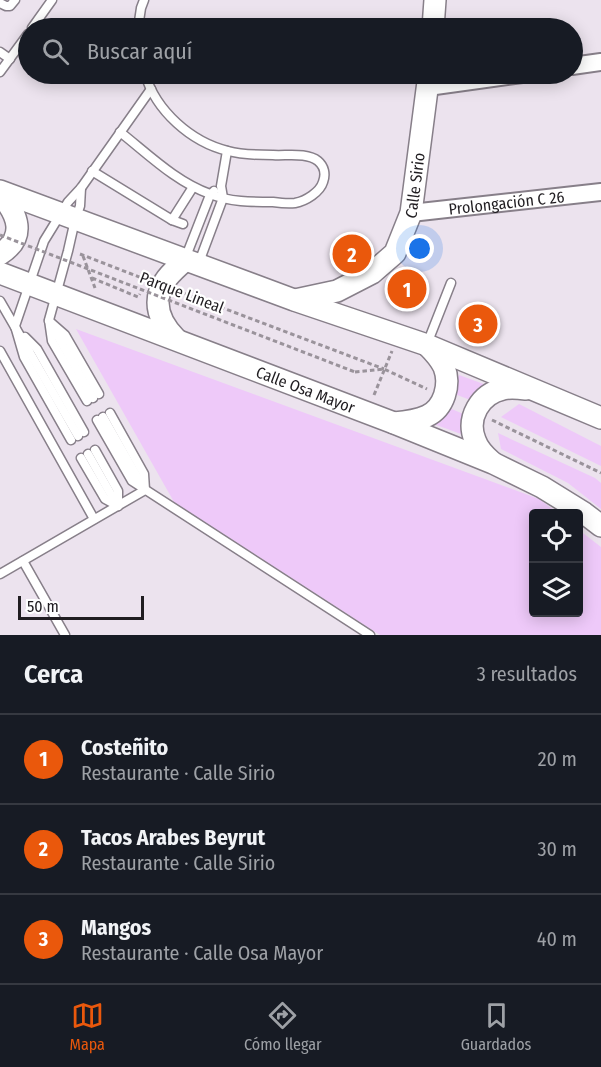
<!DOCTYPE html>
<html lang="es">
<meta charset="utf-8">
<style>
body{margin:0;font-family:"Fira Sans Condensed",sans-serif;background:#242831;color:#f1f3f6}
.controls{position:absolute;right:18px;bottom:18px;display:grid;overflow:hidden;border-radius:6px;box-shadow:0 3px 15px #0003}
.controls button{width:54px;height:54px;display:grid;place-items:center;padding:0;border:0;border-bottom:2px solid #363941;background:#171b24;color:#f1f3f6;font:30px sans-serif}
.scale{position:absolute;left:18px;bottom:15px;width:126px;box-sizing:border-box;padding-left:6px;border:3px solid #201d21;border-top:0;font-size:16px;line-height:21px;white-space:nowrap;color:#201d21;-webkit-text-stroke:4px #fff;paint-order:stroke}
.you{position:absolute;left:420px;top:249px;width:21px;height:21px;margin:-15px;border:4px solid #fff;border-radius:50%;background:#1a73e8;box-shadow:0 0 0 9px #1a73e833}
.badge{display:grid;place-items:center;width:39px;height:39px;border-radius:50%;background:#ea580c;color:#fff;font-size:20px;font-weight:700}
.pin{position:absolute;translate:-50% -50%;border:3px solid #fff;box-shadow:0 2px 6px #0006}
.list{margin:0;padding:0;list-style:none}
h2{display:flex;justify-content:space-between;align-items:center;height:78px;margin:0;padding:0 24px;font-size:26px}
h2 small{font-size:20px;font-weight:400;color:#9ea1a6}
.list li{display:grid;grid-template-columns:39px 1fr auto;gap:18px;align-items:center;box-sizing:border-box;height:90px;padding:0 24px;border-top:2px solid #363941}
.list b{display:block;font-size:22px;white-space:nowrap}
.list p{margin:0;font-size:20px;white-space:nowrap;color:#9ea1a6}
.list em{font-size:20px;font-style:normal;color:#9ea1a6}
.icon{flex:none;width:33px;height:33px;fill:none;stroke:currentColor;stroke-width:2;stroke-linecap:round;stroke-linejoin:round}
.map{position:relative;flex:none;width:601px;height:635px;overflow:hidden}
.search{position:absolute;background:#171b24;box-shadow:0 3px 15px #0003;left:18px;right:18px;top:18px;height:66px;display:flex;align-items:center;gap:15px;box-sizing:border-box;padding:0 21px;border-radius:33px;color:#9ea1a6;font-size:22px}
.sheet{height:348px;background:#171b24}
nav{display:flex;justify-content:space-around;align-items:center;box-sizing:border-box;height:84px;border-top:2px solid #363941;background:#171b24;font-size:16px;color:#9ea1a6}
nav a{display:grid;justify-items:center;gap:3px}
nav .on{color:#ea580c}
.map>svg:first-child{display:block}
.green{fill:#eec9f9}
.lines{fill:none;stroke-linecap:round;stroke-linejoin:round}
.service-casing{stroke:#877f89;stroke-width:11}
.minor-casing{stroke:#877f89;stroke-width:20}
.tertiary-casing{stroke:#877f89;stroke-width:24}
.path{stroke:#9a939b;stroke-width:3;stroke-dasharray:4.5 3;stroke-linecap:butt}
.service{stroke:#fff;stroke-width:8}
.minor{stroke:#fff;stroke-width:16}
.tertiary{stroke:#fff;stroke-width:21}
.path-bridge{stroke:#9a939b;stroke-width:3;stroke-dasharray:4.5 3;stroke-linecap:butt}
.labels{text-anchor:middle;stroke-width:4.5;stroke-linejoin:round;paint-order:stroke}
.street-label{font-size:16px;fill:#201d21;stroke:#fff}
</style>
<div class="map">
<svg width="601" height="635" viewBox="0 0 601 635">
<rect width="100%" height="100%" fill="#ece3ee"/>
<!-- green -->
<g class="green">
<polygon points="76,329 539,499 558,513 534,514 534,612 578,612 579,530 601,547 601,635 380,635 174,502"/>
<polygon points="459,375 489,386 473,401 452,393"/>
<polygon points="519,404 601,446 601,466 501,417"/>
<polygon points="447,407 468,416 461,434 431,423"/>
<polygon points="498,433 595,478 601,483 601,509 568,483 501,449"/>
</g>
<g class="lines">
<!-- service casing -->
<g class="service-casing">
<g id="service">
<polyline points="0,3 6,6 10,6 15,0"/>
<polyline points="32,28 52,0"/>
<polyline points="138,28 141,8 144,0"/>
<polyline points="0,52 10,59"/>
<polyline points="0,72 28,34"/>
<path d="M120,132C148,154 176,182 210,194C230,202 251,202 273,202C280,203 288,204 295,203C306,201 320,192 323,182C326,174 324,166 318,161C307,152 286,156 273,155C258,155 243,155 228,151C191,142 156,111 145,74"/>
<polyline points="92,171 172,220 183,224"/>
<polyline points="81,188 80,206 75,220 68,251 49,320 52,341 87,401"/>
<polyline points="172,220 193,187"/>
<polyline points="185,259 210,195 214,191"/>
<polyline points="198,265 223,198 221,186 227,151"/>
<polyline points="0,301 78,436"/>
<polyline points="49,321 65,335 99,394"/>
<polyline points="52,326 93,398"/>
<polyline points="25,337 37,349 84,432"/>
<polyline points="427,344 451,283"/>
<polyline points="0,351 94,519"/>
<polyline points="110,413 144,474 145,490"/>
<polyline points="103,417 143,487"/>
<polyline points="97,420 132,481 370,635"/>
<polyline points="71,440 24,357 15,326 44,241 68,202 81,188 151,89"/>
<polyline points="95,450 118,491 118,506"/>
<polyline points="88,454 117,505"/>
<polyline points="81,458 105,499 118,506"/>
<polyline points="23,561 65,635"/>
<polyline points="0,574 145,490"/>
</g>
</g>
<!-- minor casing -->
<g class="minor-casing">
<g id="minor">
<polyline points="572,66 601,62"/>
<polyline points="428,87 522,74"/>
<path id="s1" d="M411,213L601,192"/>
</g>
</g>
<!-- tertiary casing -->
<g class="tertiary-casing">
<g id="tertiary">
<polyline points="433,28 435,0"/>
<polyline points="0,191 294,300 427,345 601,418"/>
<path d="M0,194C18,214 27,237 0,254"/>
<path id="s2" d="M0,273L394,423L493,463L542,487L584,513L601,526"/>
<path id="s3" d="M295,300L337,291L372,273L395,253L411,213L429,74"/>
<path d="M176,339C160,323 151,302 165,281C170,273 178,267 185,260"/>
<path d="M394,423C405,422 416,421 427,416C444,408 451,385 444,367C440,358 434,352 427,345"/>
<path d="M492,462C485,456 478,449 475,440C466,418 480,394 503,389C510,387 518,388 526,389"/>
</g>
</g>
<!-- path -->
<g class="path">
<polyline points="80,254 147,280"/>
<polyline points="83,256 95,288"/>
<polyline points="92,278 138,297 140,294"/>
<polyline points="178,291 384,369"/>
<polyline points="355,372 384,369 427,389"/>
<polyline points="374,395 392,351"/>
<polyline points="492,420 601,473"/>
</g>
<!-- service -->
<use href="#service" class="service"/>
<!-- minor -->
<use href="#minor" class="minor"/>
<!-- tertiary -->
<use href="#tertiary" class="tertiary"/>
<!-- path-bridge -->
<polyline class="path-bridge" points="0,235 355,372"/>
</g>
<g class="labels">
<!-- street labels -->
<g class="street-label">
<text dy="6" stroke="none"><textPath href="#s3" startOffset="184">Calle Sirio</textPath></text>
<text dy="6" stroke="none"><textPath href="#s1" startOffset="96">Prolongación C 26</textPath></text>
<text transform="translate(182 292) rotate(21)" y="6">Parque Lineal</text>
<text dy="6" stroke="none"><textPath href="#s2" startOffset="327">Calle Osa Mayor</textPath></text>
</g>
</g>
</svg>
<div class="controls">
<button><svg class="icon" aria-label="locate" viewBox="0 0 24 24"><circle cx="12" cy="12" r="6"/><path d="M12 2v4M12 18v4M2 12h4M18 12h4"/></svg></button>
<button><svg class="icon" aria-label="layers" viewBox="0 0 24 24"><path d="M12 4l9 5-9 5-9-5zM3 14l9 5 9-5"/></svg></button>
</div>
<div class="scale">50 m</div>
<div class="you"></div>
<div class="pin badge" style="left:407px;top:289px">1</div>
<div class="pin badge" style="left:352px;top:254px">2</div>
<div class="pin badge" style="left:478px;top:324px">3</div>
<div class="search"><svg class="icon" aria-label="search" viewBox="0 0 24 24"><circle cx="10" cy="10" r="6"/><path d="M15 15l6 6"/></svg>Buscar aquí</div>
</div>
<section class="sheet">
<h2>Cerca<small>3 resultados</small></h2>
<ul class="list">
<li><span class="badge">1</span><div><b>Costeñito</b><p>Restaurante · Calle Sirio</p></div><em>20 m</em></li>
<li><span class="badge">2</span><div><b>Tacos Arabes Beyrut</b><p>Restaurante · Calle Sirio</p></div><em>30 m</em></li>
<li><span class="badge">3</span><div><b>Mangos</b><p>Restaurante · Calle Osa Mayor</p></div><em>40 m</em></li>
</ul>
</section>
<nav>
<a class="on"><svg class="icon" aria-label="map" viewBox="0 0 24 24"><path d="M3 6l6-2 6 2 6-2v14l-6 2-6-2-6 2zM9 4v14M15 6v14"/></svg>Mapa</a>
<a><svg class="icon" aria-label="directions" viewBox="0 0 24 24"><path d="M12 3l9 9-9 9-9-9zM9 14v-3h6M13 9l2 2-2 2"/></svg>Cómo llegar</a>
<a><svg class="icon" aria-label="saved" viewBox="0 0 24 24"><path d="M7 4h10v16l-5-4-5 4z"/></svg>Guardados</a>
</nav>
